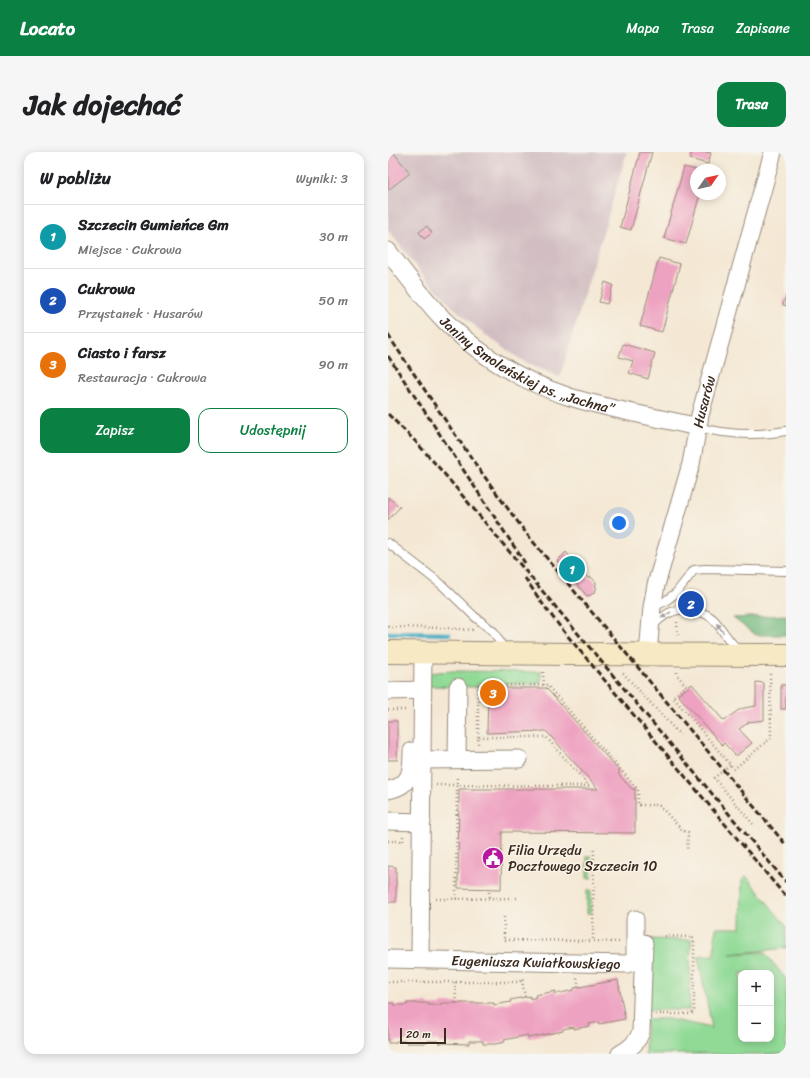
<!DOCTYPE html>
<html lang="pl">
<meta charset="utf-8">
<style>
body{margin:0;font-family:Sriracha,sans-serif;background:#f6f6f6;color:#202124}
.controls{position:absolute;right:12px;bottom:12px;display:grid;overflow:hidden;border-radius:8px;box-shadow:0 2px 10px #0003}
.controls button{width:36px;height:36px;display:grid;place-items:center;padding:0;border:0;border-bottom:1px solid #e0e0e0;background:#fff;color:#202124;font:20px sans-serif}
.compass{position:absolute;left:302px;top:12px;width:36px;height:36px;border-radius:50%;background:#fff;box-shadow:0 2px 10px #0003;rotate:56deg}
.scale{position:absolute;left:12px;bottom:10px;width:46px;box-sizing:border-box;padding-left:4px;border:2px solid #3b2a1e;border-top:0;font-size:11px;line-height:14px;white-space:nowrap;color:#3b2a1e;-webkit-text-stroke:3px #f7f3e8;paint-order:stroke}
.you{position:absolute;left:231px;top:371px;width:14px;height:14px;margin:-10px;border:3px solid #fff;border-radius:50%;background:#1a73e8;box-shadow:0 0 0 6px #1a73e833}
.badge{display:grid;place-items:center;width:26px;height:26px;border-radius:50%;background:#0b8043;color:#fff;font-size:13px;font-weight:700}
.pin{position:absolute;translate:-50% -50%;border:2px solid #fff;box-shadow:0 1px 4px #0006}
.list{margin:0;padding:0;list-style:none}
h2{display:flex;justify-content:space-between;align-items:center;height:52px;margin:0;padding:0 16px;font-size:17px}
h2 small{font-size:13px;font-weight:400;color:#757577}
.list li{display:grid;grid-template-columns:26px 1fr auto;gap:12px;align-items:center;box-sizing:border-box;height:64px;padding:0 16px;border-top:1px solid #e0e0e0}
.list b{display:block;font-size:15px;white-space:nowrap}
.list p{margin:0;font-size:13px;white-space:nowrap;color:#757577}
.list em{font-size:13px;font-style:normal;color:#757577}
.actions{display:flex;gap:8px;padding:12px 16px}
.actions a{flex:1;padding:9px 0;border:1px solid #0b8043;border-radius:12px;text-align:center;font-size:14px;color:#0b8043}
.actions .main{background:#0b8043;color:#fff}
.map{position:relative;flex:none;width:398px;height:902px;overflow:hidden;border-radius:12px}
header{display:flex;align-items:center;gap:24px;box-sizing:border-box;height:56px;padding:0 20px;background:#0b8043;color:#fff}
header strong{font-size:19px}
nav{display:flex;gap:22px;margin-inline-start:auto;font-size:14px}
.intro{display:flex;align-items:center;justify-content:space-between;box-sizing:border-box;height:96px;padding:0 24px}
h1{margin:0;font-size:28px}
.button{padding:10px 18px;border-radius:12px;background:#0b8043;color:#fff;font-size:14px;font-weight:700}
main{display:flex;gap:24px;padding:0 24px}
aside{flex:1;background:#fff;border-radius:12px;box-shadow:0 2px 10px #0003}
.map>svg:first-child{display:block}
.industrial{fill:#d2bec2}
.green{fill:#90da96;stroke:#66825a;fill-rule:evenodd}
.forest{fill:#74ba7f;stroke:#58724e}
.lines{fill:none;stroke-linecap:round;stroke-linejoin:round}
.stream{stroke:#42acc2;stroke-width:4.5}
.building{fill:#eea2c1}
.lane-casing{stroke:#988979;stroke-width:10}
.street-casing{stroke:#988979;stroke-width:19}
.secondary-casing{stroke:#988979;stroke-width:24}
.path{stroke:#988979;stroke-width:2.5;stroke-dasharray:1 3;stroke-linecap:butt}
.lane{stroke:#fff;stroke-width:8}
.street{stroke:#fff;stroke-width:17}
.secondary{stroke:#f6e9c3;stroke-width:22}
.rail{stroke:#3b2a1e;stroke-width:3;stroke-dasharray:6 3;stroke-linecap:butt}
.oneway{fill:#a79f9a}
.labels{text-anchor:middle;stroke-width:3;stroke-linejoin:round;paint-order:stroke}
.street-label{font-size:14px;fill:#3b2a1e;stroke:#f7f3e8}
.poi-label{font-size:14px;fill:#3b2a1e;stroke:#f7f3e8;text-anchor:start}
</style>
<header>
<strong>Locato</strong>
<nav><a>Mapa</a><a>Trasa</a><a>Zapisane</a></nav>
</header>
<div class="intro"><h1>Jak dojechać</h1><a class="button">Trasa</a></div>
<main>
<aside>
<h2>W pobliżu<small>Wyniki: 3</small></h2>
<ul class="list">
<li><span class="badge" style="background:#0f9aa8">1</span><div><b>Szczecin Gumieńce Gm</b><p>Miejsce · Cukrowa</p></div><em>30 m</em></li>
<li><span class="badge" style="background:#1a4fb4">2</span><div><b>Cukrowa</b><p>Przystanek · Husarów</p></div><em>50 m</em></li>
<li><span class="badge" style="background:#e8710a">3</span><div><b>Ciasto i farsz</b><p>Restauracja · Cukrowa</p></div><em>90 m</em></li>
</ul>
<div class="actions"><a class="main">Zapisz</a><a>Udostępnij</a></div>
</aside>
<div class="map">
<svg width="398" height="902" viewBox="0 0 398 902">
<rect width="100%" height="100%" fill="#f7f3e8"/>
<filter id="ink" filterUnits="userSpaceOnUse"><feTurbulence type="fractalNoise" baseFrequency=".025" numOctaves="2"/><feDisplacementMap in="SourceGraphic" scale="8" xChannelSelector="R" yChannelSelector="G"/><feConvolveMatrix kernelMatrix="1 2 1 2 8 2 1 2 1" color-interpolation-filters="sRGB"/></filter>
<filter id="wash" filterUnits="userSpaceOnUse"><feTurbulence type="fractalNoise" baseFrequency=".012" numOctaves="4" result="noise"/><feDisplacementMap in="SourceGraphic" scale="16" xChannelSelector="R" yChannelSelector="G"/><feGaussianBlur stdDeviation="0.9" result="paint"/><feColorMatrix in="noise" values="0 0 0 0 0 0 0 0 0 0 0 0 0 0 0 0 0 1.4 0 .05"/><feComposite in="paint" operator="in"/></filter>
<g filter="url(#wash)">
<rect width="100%" height="100%" fill="#f4e8d4"/>
<!-- industrial -->
<polygon class="industrial" points="0,0 239,0 172,225 138,211 100,185 64,154 33,121 0,78"/>
<!-- green -->
<g class="green">
<polygon points="63,519 153,520 153,529 149,532 89,532 89,535 41,534 41,521"/>
<rect x="199" y="704" width="4" height="22"/>
<path d="M358,724L398,774V796L342,802L376,800L398,827V902H257L258,867H280L324,876L310,804L326,803L328,776H353L354,728ZM353,821H383V887H353Z"/>
<rect x="199" y="738" width="4" height="23"/>
<polygon points="259,787 303,788 301,858 258,858"/>
</g>
<!-- forest -->
<polygon class="forest" points="398,463 398,483 368,483 345,466"/>
<g class="lines">
<!-- stream -->
<polyline class="stream" points="0,481 61,482"/>
</g>
<g id="blocks">
<!-- building -->
<g class="building">
<polygon points="0,0 5,0 22,21 0,38"/>
<polygon points="252,0 264,0 243,78 232,75"/>
<polygon points="304,0 319,0 323,1 320,12 302,7"/>
<polygon points="296,15 308,18 308,42 312,42 298,92 276,86"/>
<polygon points="39,74 44,81 36,87 31,80"/>
<polygon points="271,106 292,112 274,180 252,174"/>
<polygon points="217,130 225,133 219,152 211,150"/>
<polygon points="398,143 398,154 395,153"/>
<polygon points="235,192 267,201 260,227 241,221 245,209 231,205"/>
<polygon points="0,345 12,355 0,368"/>
<polygon points="178,400 200,426 203,425 208,430 208,433 207,434 209,436 207,438 208,439 201,444 201,443 199,444 169,409"/>
<polygon points="368,530 376,531 376,568 360,570 360,571 351,577 364,591 348,604 336,591 334,593 290,543 304,532 336,569 349,559 356,556 368,554"/>
<rect x="393" y="533" width="5" height="24"/>
<polygon points="100,536 158,536 232,620 230,622 244,637 247,637 247,681 114,680 113,737 70,736 71,637 210,637 158,579 99,581"/>
<rect x="0" y="569" width="9" height="39"/>
<polygon points="0,714 8,715 8,750 0,750"/>
<polygon points="230,828 237,867 211,872 211,870 201,872 202,874 186,877 186,875 175,877 175,879 140,886 140,883 116,888 117,890 107,892 95,892 95,889 81,889 81,892 51,891 51,889 40,889 39,891 19,891 19,889 8,889 8,891 0,891 0,851 6,851 6,853 19,853 19,851 40,851 40,853 53,853 53,851 106,851 106,853 123,850 122,848 142,844 142,847 148,845 147,843 168,839 168,842 186,838 186,836"/>
</g>
</g>
</g>
<g filter="url(#ink)">
<use href="#blocks" fill-opacity="0" stroke="#988979" stroke-width="1"/>
<g class="lines">
<!-- lane casing -->
<g class="lane-casing">
<g id="lane">
<path d="M310,275C339,283 368,284 398,279"/>
<polyline points="0,391 53,432 86,464 106,480 114,494 115,500"/>
<polyline points="264,455 276,450 288,441 306,418 317,417 398,419"/>
<path d="M265,474C276,461 290,455 306,458C313,460 320,462 325,467C335,477 340,490 351,498"/>
</g>
</g>
<!-- street casing -->
<g class="street-casing">
<g id="street">
<path id="s1" d="M0,99C18,123 35,146 56,168C91,203 135,230 182,245C224,258 267,265 310,275"/>
<path id="s2" d="M260,502L264,455L268,433L303,312L312,263L385,0"/>
<polyline points="0,539 34,538"/>
<polyline points="69,607 70,535"/>
<polyline points="34,608 131,607"/>
<path d="M0,638C23,634 24,619 24,599"/>
<polyline points="0,669 34,670"/>
<path id="s3" d="M0,807L239,812L244,810L247,805V767"/>
<polyline points="32,807 35,500"/>
<path d="M232,902C242,897 249,891 253,880L256,791"/>
</g>
</g>
<!-- secondary casing -->
<g class="secondary-casing">
<polyline id="secondary" points="0,500 182,502 398,503"/>
</g>
<!-- path -->
<g class="path">
<polyline points="289,470 290,485"/>
<polyline points="0,475 59,476 85,478"/>
<polyline points="155,520 156,533"/>
<polyline points="289,520 289,523 298,534 285,545 346,617 383,586 382,521"/>
<polyline points="235,521 292,583"/>
<polyline points="0,558 18,558 18,559"/>
<polyline points="90,585 90,533 159,533 250,638 250,653 271,653 295,679 300,680 299,699"/>
<polyline points="342,613 326,626 365,672"/>
<polyline points="48,633 201,634 158,585 90,585 90,592"/>
<polyline points="0,689 15,689"/>
<polyline points="15,689 15,684"/>
<polyline points="206,698 205,789 231,790"/>
<polyline points="101,736 101,747"/>
<polyline points="48,747 129,746"/>
<polyline points="68,747 69,623"/>
<polyline points="116,765 116,788 205,789"/>
<polyline points="189,826 191,835"/>
<polyline points="134,828 137,845"/>
<polyline points="0,830 131,830 137,826"/>
<polyline points="67,830 68,851"/>
<polyline points="268,862 302,862 305,861 306,858 306,788 304,785 302,785 270,784"/>
</g>
<!-- lane -->
<use href="#lane" class="lane"/>
<!-- street -->
<use href="#street" class="street"/>
<!-- secondary -->
<use href="#secondary" class="secondary"/>
<!-- rail -->
<g class="rail">
<path d="M0,183C46,252 92,321 142,386L398,693"/>
<polyline points="0,204 137,411"/>
<polyline points="0,262 28,290 53,318 398,730"/>
<polyline points="137,426 154,451 173,476 398,745"/>
</g>
</g>
<!-- one-way arrows -->
<defs><path id="oneway-solid" d="M-6-.8H1V-3.2L6.5 0L1 3.2V.8H-6Z"/></defs>
<g class="oneway">
<use href="#oneway-solid" transform="translate(278 463) rotate(149)"/>
<use href="#oneway-solid" transform="translate(332 476) rotate(-126)"/>
</g>
</g>
<!-- icons -->
<defs>
<g id="civic-disc" transform="scale(1.15)"><circle r="9.5" fill="#b5179e" stroke="#f7f3e8"/><path d="M-.6-6.5H3V-4.5H.6V-3L4-1V1h2V6H-6V1h2V-1L-.6-3ZM-1.2 2.5V6h2.4V2.5Z" fill="#fff"/></g>
</defs>
<g fill-rule="evenodd">
<use href="#civic-disc" x="105" y="706"/>
</g>
<g class="labels">
<!-- street labels -->
<g class="street-label">
<text dy="5" stroke="none"><textPath href="#s1" startOffset="185">Janiny Smoleńskiej ps. „Jachna”</textPath></text>
<text dy="5" stroke="none"><textPath href="#s2" startOffset="259">Husarów</textPath></text>
<text dy="5" stroke="none"><textPath href="#s3" startOffset="148">Eugeniusza Kwiatkowskiego</textPath></text>
</g>
<!-- poi labels -->
<g class="poi-label">
<text x="120" y="703">Filia Urzędu<tspan x="120" dy="16">Pocztowego Szczecin 10</tspan></text>
</g>
</g>
</svg>
<div class="controls">
<button>+</button>
<button>−</button>
</div>
<svg class="compass" viewBox="-18 -18 36 36"><path d="M0-13l5 13h-10z" fill="#e53935"/><path d="M0 13l5-13h-10z" fill="#757577"/></svg>
<div class="scale">20 m</div>
<div class="you"></div>
<div class="pin badge" style="left:184px;top:417px;background:#0f9aa8">1</div>
<div class="pin badge" style="left:303px;top:452px;background:#1a4fb4">2</div>
<div class="pin badge" style="left:105px;top:541px;background:#e8710a">3</div>
</div>
</main>
